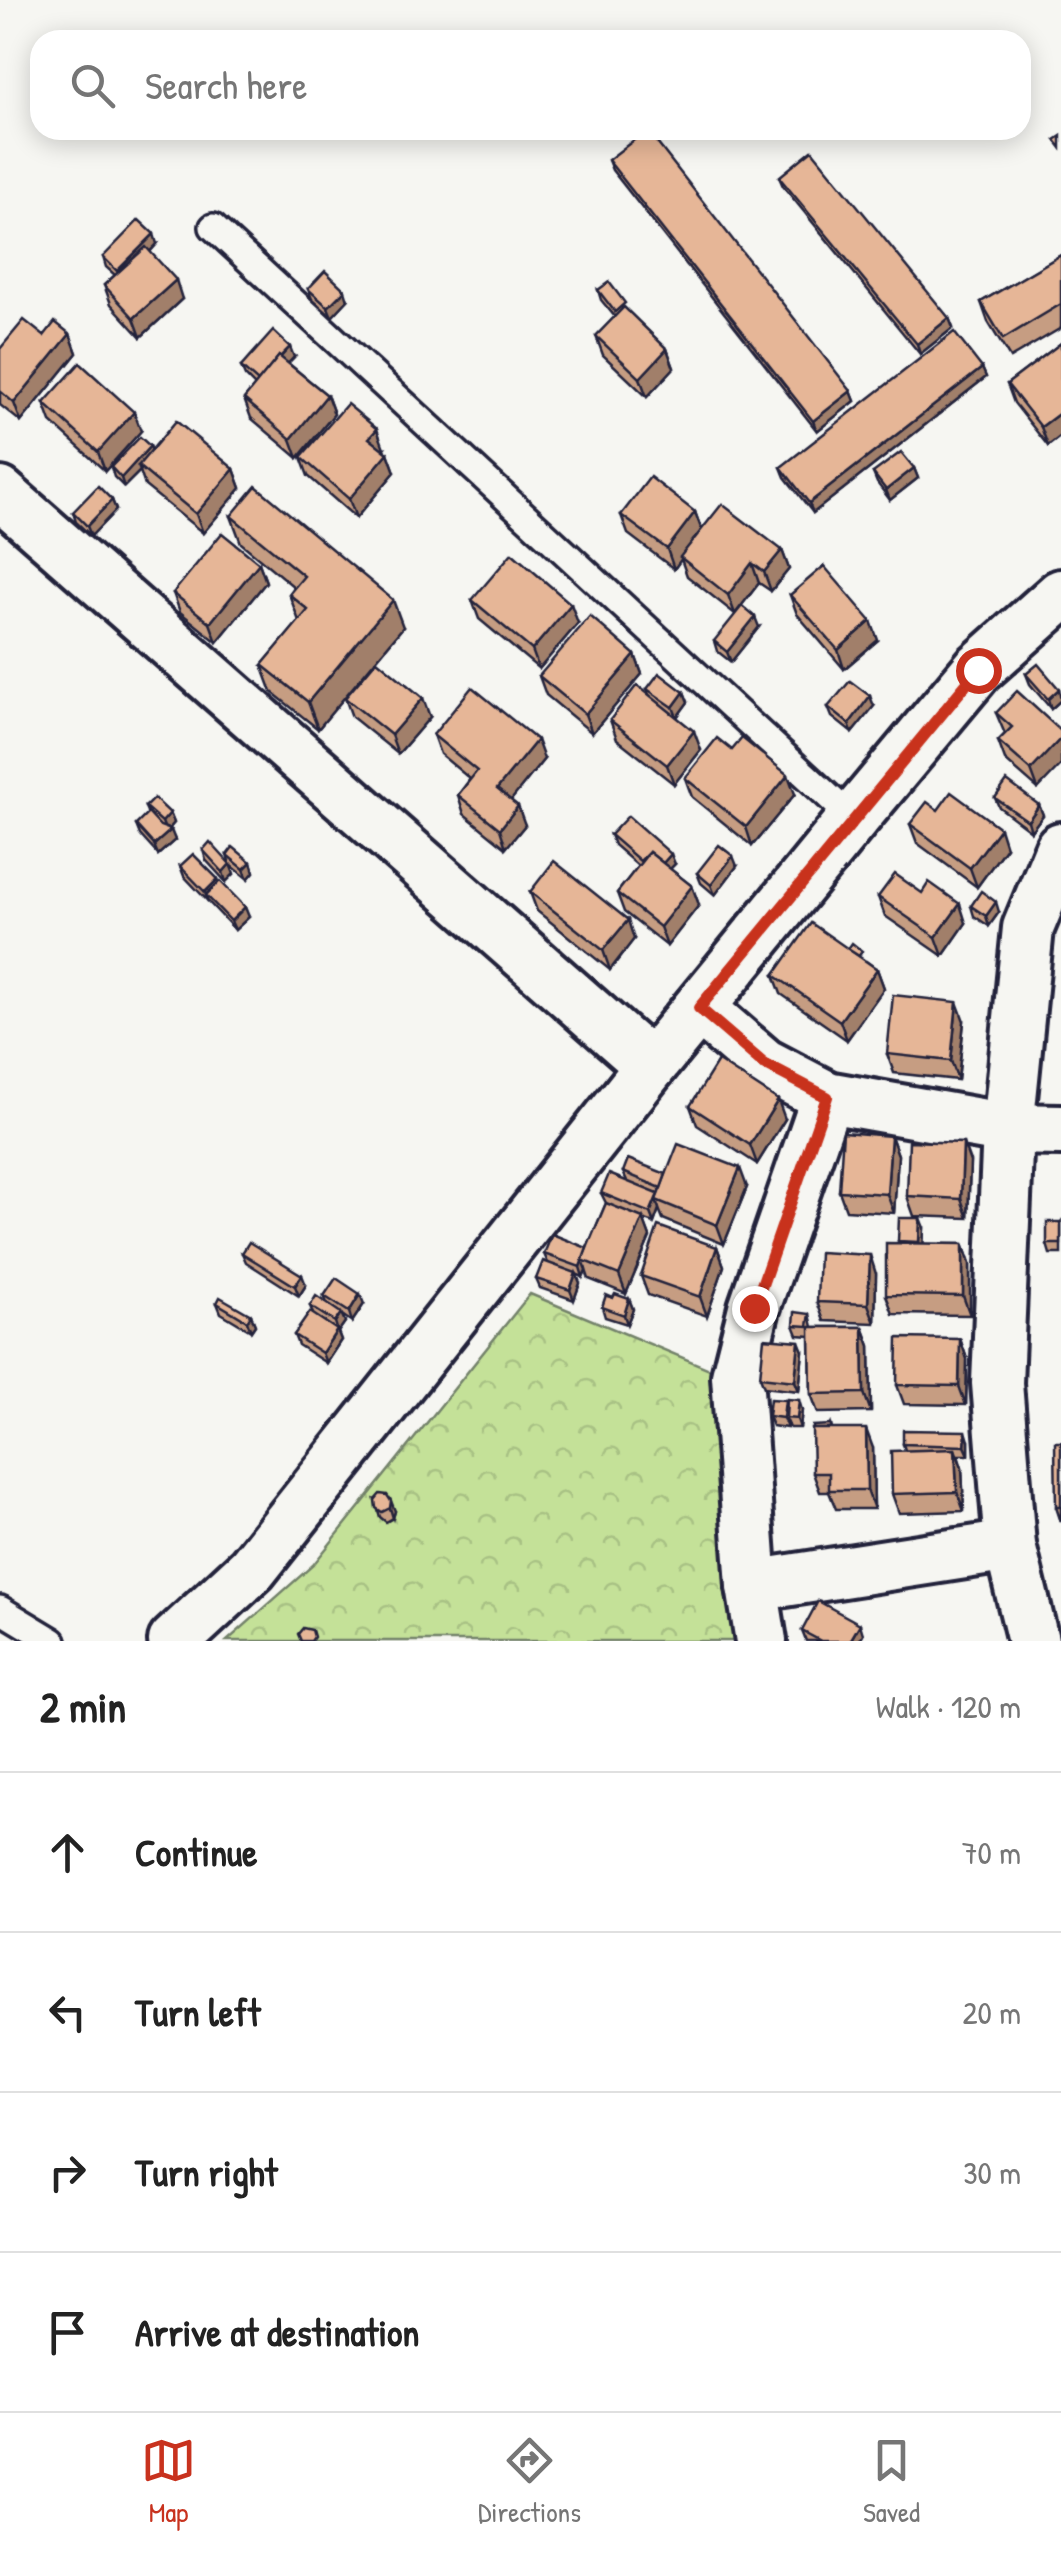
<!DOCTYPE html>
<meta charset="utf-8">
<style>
body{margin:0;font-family:"Patrick Hand",sans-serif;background:#f6f6f6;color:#222}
.stop{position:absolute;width:30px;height:30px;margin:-22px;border:8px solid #c8321e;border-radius:50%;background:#fff}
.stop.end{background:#c8321e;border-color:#fff;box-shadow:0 2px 10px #0008}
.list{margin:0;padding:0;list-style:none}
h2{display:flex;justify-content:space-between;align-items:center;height:130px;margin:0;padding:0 40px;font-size:42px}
h2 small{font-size:32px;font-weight:400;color:#767676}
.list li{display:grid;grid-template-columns:65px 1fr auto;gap:30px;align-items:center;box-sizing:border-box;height:160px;padding:0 40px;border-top:2px solid #e0e0e0}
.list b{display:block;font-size:38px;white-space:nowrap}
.list em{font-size:32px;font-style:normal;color:#767676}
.icon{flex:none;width:55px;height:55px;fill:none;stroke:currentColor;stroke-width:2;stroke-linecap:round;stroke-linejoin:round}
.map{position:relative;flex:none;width:1061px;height:1641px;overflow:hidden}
.search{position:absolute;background:#fff;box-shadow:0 5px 25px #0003;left:30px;right:30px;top:30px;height:110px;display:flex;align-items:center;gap:25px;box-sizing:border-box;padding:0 35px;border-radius:30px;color:#767676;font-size:38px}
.sheet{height:770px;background:#fff}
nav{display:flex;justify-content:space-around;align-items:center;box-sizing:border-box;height:140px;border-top:2px solid #e0e0e0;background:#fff;font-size:28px;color:#767676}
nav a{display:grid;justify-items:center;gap:5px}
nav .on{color:#c8321e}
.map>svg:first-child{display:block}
.forest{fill:url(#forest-crowns);stroke:#73826a;stroke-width:2.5}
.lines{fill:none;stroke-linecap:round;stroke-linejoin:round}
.service-casing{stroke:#22223b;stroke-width:32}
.minor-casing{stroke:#22223b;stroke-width:58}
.service{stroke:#f6f6f2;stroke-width:25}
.minor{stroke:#f6f6f2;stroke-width:50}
.wall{fill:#c69d82;stroke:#22223b;stroke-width:2.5}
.shaded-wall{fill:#a17f6a;stroke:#22223b;stroke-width:2.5}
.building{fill:#e6b697;stroke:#22223b;stroke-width:2.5}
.route{stroke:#c8321e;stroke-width:12}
</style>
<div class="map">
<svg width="1061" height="1641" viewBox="0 0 1061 1641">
<defs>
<pattern id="forest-crowns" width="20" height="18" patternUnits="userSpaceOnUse" patternTransform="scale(2.5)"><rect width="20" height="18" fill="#c4e198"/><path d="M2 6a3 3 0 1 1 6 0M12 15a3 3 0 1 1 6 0" fill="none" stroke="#a8c184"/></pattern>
</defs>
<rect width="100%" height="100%" fill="#f6f6f2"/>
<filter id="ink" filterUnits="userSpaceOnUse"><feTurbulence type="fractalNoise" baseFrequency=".01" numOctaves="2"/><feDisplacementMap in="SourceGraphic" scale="20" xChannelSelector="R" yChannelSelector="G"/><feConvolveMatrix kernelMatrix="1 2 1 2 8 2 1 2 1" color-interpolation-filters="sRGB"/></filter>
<g filter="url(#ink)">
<!-- forest -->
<polygon class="forest" points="530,1294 717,1372 740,1641 227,1641 313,1565"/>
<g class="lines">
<!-- service casing -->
<g class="service-casing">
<g id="service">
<polyline points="213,227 853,819"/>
<polyline points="0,1609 53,1641"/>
</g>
</g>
<!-- minor casing -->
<g class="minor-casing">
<g id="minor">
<polyline points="0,493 651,1066"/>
<polyline points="699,1008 764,1064 827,1097 1008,1129 1061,1130"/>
<polyline points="752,1586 1010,1546"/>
<polyline points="174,1641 252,1569 651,1066 853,819 978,669 1061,595"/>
<polyline points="761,1641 752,1586 737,1376 754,1308 827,1097"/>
<polyline points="1033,1641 1010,1546 997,1383 1008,1129 1028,928 1061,848"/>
</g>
</g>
<!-- service -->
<use href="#service" class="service"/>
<!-- minor -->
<use href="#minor" class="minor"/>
</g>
<!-- wall -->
<g class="wall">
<polygon points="608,160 851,391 855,401 817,431 612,170"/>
<polygon points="779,177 949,318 953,328 920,354 783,186"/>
<polygon points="157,244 150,252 182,299 141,337 111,304 104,285 115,275 106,267 103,257"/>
<polygon points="1061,255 1061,328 1010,358 988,322 981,302"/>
<polygon points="308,289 348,300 332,317 312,299"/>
<polygon points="598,290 628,312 667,349 674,368 647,397 603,355 596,336 615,317 601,300"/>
<polygon points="70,334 77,353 21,422 0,405 0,349 44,336"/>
<polygon points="1061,343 1061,436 1048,446 1014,403 1007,384"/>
<polygon points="294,357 288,363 327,395 334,414 298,458 251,418 244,399 255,386 245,376 241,367"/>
<polygon points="982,368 986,377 813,513 785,477 781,467"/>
<polygon points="44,403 141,431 105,471 51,422"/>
<polygon points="150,446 151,450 234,469 241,488 203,533 145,486 140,471 124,487 114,477 111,467"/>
<polygon points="384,448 383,449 388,453 395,472 356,518 308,476 301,457"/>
<polygon points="914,468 918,478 890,500 877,483 873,473"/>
<polygon points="112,500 116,510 91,536 76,522 73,512"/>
<polygon points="695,512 701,529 782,550 789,569 771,591 759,583 735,614 687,576 681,559 674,569 628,534 621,515"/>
<polygon points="231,516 403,627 318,729 272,692 262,665 299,621 289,594 294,587 241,543"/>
<polygon points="259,563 266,582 217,642 180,612 173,593"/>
<polygon points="790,595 878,640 844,669 797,614"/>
<polygon points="472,600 578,623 539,669 479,619"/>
<polygon points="759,627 731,662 717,651 714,641"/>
<polygon points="635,655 642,674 592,733 546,695 539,676"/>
<polygon points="1026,674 1059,689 1061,700 1051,709 1030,684"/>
<polygon points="647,689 684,692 688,702 677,717 701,750 674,784 617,739 610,720 649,695"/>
<polygon points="345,698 430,717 398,754 352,717"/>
<polygon points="874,706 852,733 832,717 828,707"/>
<polygon points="996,713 1061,731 1038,789 1005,760 998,741 1005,734"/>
<polygon points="433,735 544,759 511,800 525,825 506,848 464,814 458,795 470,779 440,754"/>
<polygon points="732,750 795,794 752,846 692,797 685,778"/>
<polygon points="995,798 1039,805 1043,815 1031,831 999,807"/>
<polygon points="145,807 170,813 174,823 169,829 175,840 158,855 140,835 136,825 148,814"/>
<polygon points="938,810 1006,847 977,887 917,843 910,824"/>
<polygon points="610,835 675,864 670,869 692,886 699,905 667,946 624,912 617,893 638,866 614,845"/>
<polygon points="203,850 230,864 227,855 251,862 254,872 248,879 231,865 234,874 226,882 206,860"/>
<polygon points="180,866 219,882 249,917 235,930 184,876"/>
<polygon points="737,866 715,895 701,883 697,873"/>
<polygon points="530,892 634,939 610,970 537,911"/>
<polygon points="878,897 966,923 943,956 885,916"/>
<polygon points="971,906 999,912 989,926 974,916"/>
<polygon points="866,961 877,969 884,988 847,1040 781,994 774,975"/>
<polygon points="964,1021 958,1080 894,1073 887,1054"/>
<polygon points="690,1106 785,1119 757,1164 697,1125"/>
<polygon points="891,1136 898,1155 894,1213 846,1210 839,1191"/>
<polygon points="970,1162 968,1218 914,1216 907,1196"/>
<polygon points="623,1172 666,1174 747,1187 724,1244 663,1219 659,1209 654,1223 643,1219 650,1237 626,1294 589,1279 586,1270 583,1277 576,1274 580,1283 574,1300 540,1288 536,1279 548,1263 544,1254 587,1248 606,1203 601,1193 627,1181"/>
<polygon points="1061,1222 1061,1254 1050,1254 1047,1244"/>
<polygon points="924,1228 923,1244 963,1244 970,1264 970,1315 893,1314 886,1295 899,1244 898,1241"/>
<polygon points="717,1247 724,1266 707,1316 648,1295 641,1276"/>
<polygon points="242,1253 306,1285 299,1296 246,1262"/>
<polygon points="876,1274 875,1323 824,1321 817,1302"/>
<polygon points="324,1296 364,1304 352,1322 342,1315 345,1322 338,1332 341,1340 326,1363 298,1345 294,1335 313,1314 310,1306 327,1303"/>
<polygon points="613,1298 629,1299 633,1309 627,1324 605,1317 602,1307"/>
<polygon points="217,1303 251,1315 255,1325 251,1331 221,1313"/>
<polygon points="810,1314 813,1327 863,1327 870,1346 871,1412 818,1413 811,1394 810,1336 798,1335 794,1325"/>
<polygon points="960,1339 967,1359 966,1405 904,1404 897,1385"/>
<polygon points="803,1351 799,1391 764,1387 760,1377"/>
<polygon points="787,1406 802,1410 800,1428 790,1428 787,1421 787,1428 772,1426 768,1416"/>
<polygon points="831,1425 832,1429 873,1448 874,1509 836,1509 829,1492 820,1492 813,1473"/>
<polygon points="969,1441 969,1455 958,1455 962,1468 964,1511 899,1513 892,1494 905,1450 903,1444"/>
<polygon points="1061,1442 1061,1522 1056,1507"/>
<polygon points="375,1500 395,1511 393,1518 386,1522 380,1517"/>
<polygon points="802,1631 863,1634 859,1641 806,1641"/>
</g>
<!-- shaded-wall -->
<g class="shaded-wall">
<polygon points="154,234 157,244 121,281 117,271"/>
<polygon points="176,280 182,299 141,337 134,318"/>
<polygon points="345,290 348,300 332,317 328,307"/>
<polygon points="949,318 953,328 920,354 917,344"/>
<polygon points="70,334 77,353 21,422 14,403"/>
<polygon points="290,347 294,357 261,392 258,382"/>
<polygon points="667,349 674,368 647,397 640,378"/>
<polygon points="982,368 986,377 813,513 809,503"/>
<polygon points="851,391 855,401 817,431 813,421"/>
<polygon points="327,395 334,414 298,458 291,439"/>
<polygon points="134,412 141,431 105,471 98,452"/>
<polygon points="1061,412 1061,436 1048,446 1041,427"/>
<polygon points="377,429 384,448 376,457 369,438"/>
<polygon points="150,446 154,456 138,466 140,471 124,487 121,478"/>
<polygon points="388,453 395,472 356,518 349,499"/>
<polygon points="914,468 918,478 890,500 886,490"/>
<polygon points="234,469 241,488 203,533 196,514"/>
<polygon points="112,500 116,510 91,536 87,526"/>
<polygon points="695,512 702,531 674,569 667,549"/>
<polygon points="782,550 789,569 771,591 764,572"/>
<polygon points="259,563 266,582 217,642 210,623"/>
<polygon points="752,563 759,583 735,614 728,595"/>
<polygon points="393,600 403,627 318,729 308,702"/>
<polygon points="571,604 578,623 539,669 532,650"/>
<polygon points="755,617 759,627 731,662 727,652"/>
<polygon points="871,621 878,640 844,669 838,650"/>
<polygon points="635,655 642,674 592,733 585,714"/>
<polygon points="1059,689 1061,700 1051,709 1048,699"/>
<polygon points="684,692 688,702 677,717 673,707"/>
<polygon points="870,696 874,706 852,733 849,724"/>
<polygon points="423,698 430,717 398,754 391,735"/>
<polygon points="694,731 701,750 674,784 667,765"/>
<polygon points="1061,738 1061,765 1038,789 1031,770"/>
<polygon points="537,740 544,759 504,809 497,789"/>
<polygon points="788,775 795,794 752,846 746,827"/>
<polygon points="1039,805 1043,815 1031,831 1028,821"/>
<polygon points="518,806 525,825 506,848 500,829"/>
<polygon points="170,813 174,823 166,832 162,822"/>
<polygon points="1000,828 1006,847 977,887 970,868"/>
<polygon points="171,830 175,840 158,855 154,845"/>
<polygon points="671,854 675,864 665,874 662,864"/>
<polygon points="733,856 737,866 715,895 711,885"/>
<polygon points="251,862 254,872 248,879 244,869"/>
<polygon points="230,864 234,874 226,882 223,872"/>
<polygon points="218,879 221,889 206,895 208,902 205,892"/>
<polygon points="692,886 699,905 667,946 660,927"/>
<polygon points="996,902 999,912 989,926 986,916"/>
<polygon points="960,904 966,923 943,956 936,937"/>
<polygon points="245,907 249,917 235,930 231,921"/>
<polygon points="628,920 634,939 610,970 603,950"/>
<polygon points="877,969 884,988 847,1040 840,1021"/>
<polygon points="957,1002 964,1021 958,1080 951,1061"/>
<polygon points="778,1100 785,1119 757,1164 750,1145"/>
<polygon points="891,1136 898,1155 894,1213 887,1194"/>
<polygon points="963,1143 970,1162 968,1218 961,1199"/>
<polygon points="740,1168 747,1187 724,1244 717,1225"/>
<polygon points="656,1200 659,1209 654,1223 650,1213"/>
<polygon points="643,1218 650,1237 626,1294 619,1275"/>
<polygon points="920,1218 924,1228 923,1252 919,1242"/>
<polygon points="963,1244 970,1264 970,1315 963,1296"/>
<polygon points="717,1247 724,1266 707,1316 700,1297"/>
<polygon points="870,1255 876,1274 875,1323 868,1304"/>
<polygon points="582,1260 586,1270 583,1277 580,1267"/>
<polygon points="576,1273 580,1283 574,1300 570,1290"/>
<polygon points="302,1275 306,1285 299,1296 295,1286"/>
<polygon points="360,1294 364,1304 352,1322 349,1312"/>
<polygon points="629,1299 633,1309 627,1324 624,1315"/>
<polygon points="341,1313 345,1322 338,1332 335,1322"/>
<polygon points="251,1315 255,1325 251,1331 247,1321"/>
<polygon points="863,1327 870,1346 871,1412 864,1393"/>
<polygon points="337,1330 341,1340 326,1363 322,1353"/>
<polygon points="960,1339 967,1359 966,1405 959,1386"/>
<polygon points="799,1341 803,1351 799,1391 795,1381"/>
<polygon points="785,1400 788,1410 786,1418 787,1428 783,1418"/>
<polygon points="799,1400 802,1410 800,1428 797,1419"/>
<polygon points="866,1429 873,1448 874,1509 867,1490"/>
<polygon points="966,1431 969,1441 969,1455 965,1446"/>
<polygon points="955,1449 962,1468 964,1511 957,1492"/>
<polygon points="391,1501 395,1511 393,1518 390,1508"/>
<polygon points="860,1624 863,1634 859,1641 850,1641"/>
</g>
<!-- building -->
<g class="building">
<polygon points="647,130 851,391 813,421 608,160"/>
<polygon points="1061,136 1061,148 1055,140"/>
<polygon points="812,150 949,318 917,344 779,177"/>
<polygon points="139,220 154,234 117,271 103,257"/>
<polygon points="146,247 176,280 134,318 104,285"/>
<polygon points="1061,255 1061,304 1003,339 981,302"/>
<polygon points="325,271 345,290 328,307 308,289"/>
<polygon points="609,282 625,303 615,312 598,290"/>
<polygon points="624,307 667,349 640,378 596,336"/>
<polygon points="24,320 44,336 55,322 70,334 14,403 0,391 0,349"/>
<polygon points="273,331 290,347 280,357 279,356 258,382 241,367"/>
<polygon points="954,332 982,368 809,503 781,467"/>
<polygon points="1061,343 1061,412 1041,427 1007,384"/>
<polygon points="279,356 327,395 291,439 244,399"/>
<polygon points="80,363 134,412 98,452 44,403"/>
<polygon points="347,404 377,429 369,438 388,453 349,499 301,457"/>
<polygon points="176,421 234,469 196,514 138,466"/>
<polygon points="140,437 150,446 121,478 111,467"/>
<polygon points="901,452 914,468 886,490 873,473"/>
<polygon points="650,477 695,512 667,549 621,515"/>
<polygon points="98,486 112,500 87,526 73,512"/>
<polygon points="256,486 393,600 308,702 262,665 308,610 289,594 304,576 231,516"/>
<polygon points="722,504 782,550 764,572 752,563 728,595 680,557"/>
<polygon points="222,533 259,563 210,623 173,593"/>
<polygon points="512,553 571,604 532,650 472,600"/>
<polygon points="824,566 871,621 838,650 790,595"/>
<polygon points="742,606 755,617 727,652 714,641"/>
<polygon points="590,616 635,655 585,714 539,676"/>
<polygon points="377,660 423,698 391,735 345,698"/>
<polygon points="1038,664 1059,689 1048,699 1026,674"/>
<polygon points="659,673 684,692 673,707 647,689"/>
<polygon points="850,681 870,696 849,724 828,707"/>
<polygon points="637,685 694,731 667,765 610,720"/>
<polygon points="472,687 537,740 497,789 518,806 500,829 458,795 477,771 433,735"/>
<polygon points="1017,691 1061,731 1061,738 1031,770 998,741 1012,727 996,713"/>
<polygon points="717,738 732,750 742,738 788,775 746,827 685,778"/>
<polygon points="1007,781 1039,805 1028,821 995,798"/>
<polygon points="951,792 1000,828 970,868 910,824 927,802 938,810"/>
<polygon points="154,798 170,813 162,822 145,807"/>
<polygon points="148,813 160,826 171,830 154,845 136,825"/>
<polygon points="628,816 671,854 663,863 649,852 640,861 610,835"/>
<polygon points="210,842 230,864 223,872 203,850"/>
<polygon points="719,845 733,856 711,885 697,873"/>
<polygon points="233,847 251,862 244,869 227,855"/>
<polygon points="649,852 692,886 660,927 617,893"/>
<polygon points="193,854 218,879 205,892 180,866"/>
<polygon points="554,861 628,920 603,950 530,892"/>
<polygon points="895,874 922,893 929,882 960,904 936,937 878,897"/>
<polygon points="220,881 245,907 231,921 206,895"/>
<polygon points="981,891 996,902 986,916 971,906"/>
<polygon points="811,923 877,969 840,1021 774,975"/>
<polygon points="852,943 862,951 859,956 848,949"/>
<polygon points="893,995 957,1002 951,1061 887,1054"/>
<polygon points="718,1061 778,1100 750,1145 690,1106"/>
<polygon points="843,1132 891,1136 887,1194 839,1191"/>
<polygon points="909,1141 963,1143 961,1199 907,1196"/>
<polygon points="678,1144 740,1168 717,1225 656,1200"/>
<polygon points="628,1159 666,1174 661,1188 623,1172"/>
<polygon points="609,1174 658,1194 650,1213 601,1193"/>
<polygon points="606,1203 643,1218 619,1275 582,1260"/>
<polygon points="899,1218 920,1218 919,1242 898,1241"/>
<rect x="1047" y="1222" width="14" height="22"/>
<polygon points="658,1226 717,1247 700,1297 641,1276"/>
<polygon points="552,1234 587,1248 580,1267 544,1254"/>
<polygon points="249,1242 302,1275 295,1286 242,1253"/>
<polygon points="886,1243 963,1244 963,1296 886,1295"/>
<polygon points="819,1252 870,1255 868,1304 817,1302"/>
<polygon points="543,1261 576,1273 570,1290 536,1279"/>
<polygon points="336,1278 360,1294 349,1312 324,1296"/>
<polygon points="615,1294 629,1299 624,1315 602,1307 606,1295 613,1298"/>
<polygon points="316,1296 341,1313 335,1322 310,1306"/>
<polygon points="220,1297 251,1315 247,1321 217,1303"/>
<polygon points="310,1312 337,1330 322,1353 294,1335"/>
<polygon points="795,1312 810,1314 808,1326 794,1325"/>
<polygon points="810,1327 863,1327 864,1393 811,1394"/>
<polygon points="764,1338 799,1341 795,1381 760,1377"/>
<polygon points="898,1338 960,1339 959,1386 897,1385"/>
<polygon points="770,1399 785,1400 783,1418 768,1416"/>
<polygon points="787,1399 799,1400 797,1419 786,1418"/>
<polygon points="831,1425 831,1429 813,1429 813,1426"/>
<polygon points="812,1429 866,1429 867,1490 829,1490 829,1473 813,1473"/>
<polygon points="903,1430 966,1431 965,1446 903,1444"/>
<polygon points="1055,1442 1061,1442 1061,1507 1056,1507"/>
<polygon points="955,1449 957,1492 892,1494 891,1451"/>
<polygon points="380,1494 387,1495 391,1501 390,1508 382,1512 376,1508 375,1500"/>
<polygon points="818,1601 860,1624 850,1641 821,1641 802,1631"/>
<polygon points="303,1628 312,1630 314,1637 311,1641 301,1641 298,1634"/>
</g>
</g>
<g class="lines" filter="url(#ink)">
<!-- route -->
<polyline class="route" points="754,1308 827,1097 764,1064 699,1008 978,670"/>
</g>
</svg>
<div class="stop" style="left:978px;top:670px"></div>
<div class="stop end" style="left:754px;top:1308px"></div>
<div class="search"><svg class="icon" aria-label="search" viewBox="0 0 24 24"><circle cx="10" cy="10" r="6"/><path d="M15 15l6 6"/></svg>Search here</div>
</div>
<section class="sheet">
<h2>2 min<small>Walk · 120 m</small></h2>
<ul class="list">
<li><svg class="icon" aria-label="ahead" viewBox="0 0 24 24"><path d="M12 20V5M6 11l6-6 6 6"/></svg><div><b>Continue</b></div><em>70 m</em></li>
<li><svg class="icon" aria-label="left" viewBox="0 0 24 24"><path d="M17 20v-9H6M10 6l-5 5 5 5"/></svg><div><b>Turn left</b></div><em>20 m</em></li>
<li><svg class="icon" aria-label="right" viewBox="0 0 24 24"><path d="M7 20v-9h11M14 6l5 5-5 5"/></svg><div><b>Turn right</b></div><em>30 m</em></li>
<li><svg class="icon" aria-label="arrive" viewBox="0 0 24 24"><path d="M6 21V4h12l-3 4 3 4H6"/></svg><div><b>Arrive at destination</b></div></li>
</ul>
</section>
<nav>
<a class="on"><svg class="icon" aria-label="map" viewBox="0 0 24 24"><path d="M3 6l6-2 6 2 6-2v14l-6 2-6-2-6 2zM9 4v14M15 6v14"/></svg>Map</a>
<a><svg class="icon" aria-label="directions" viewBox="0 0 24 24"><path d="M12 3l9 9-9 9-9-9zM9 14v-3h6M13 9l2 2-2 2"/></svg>Directions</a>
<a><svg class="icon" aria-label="saved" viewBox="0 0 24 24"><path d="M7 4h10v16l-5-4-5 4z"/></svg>Saved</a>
</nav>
